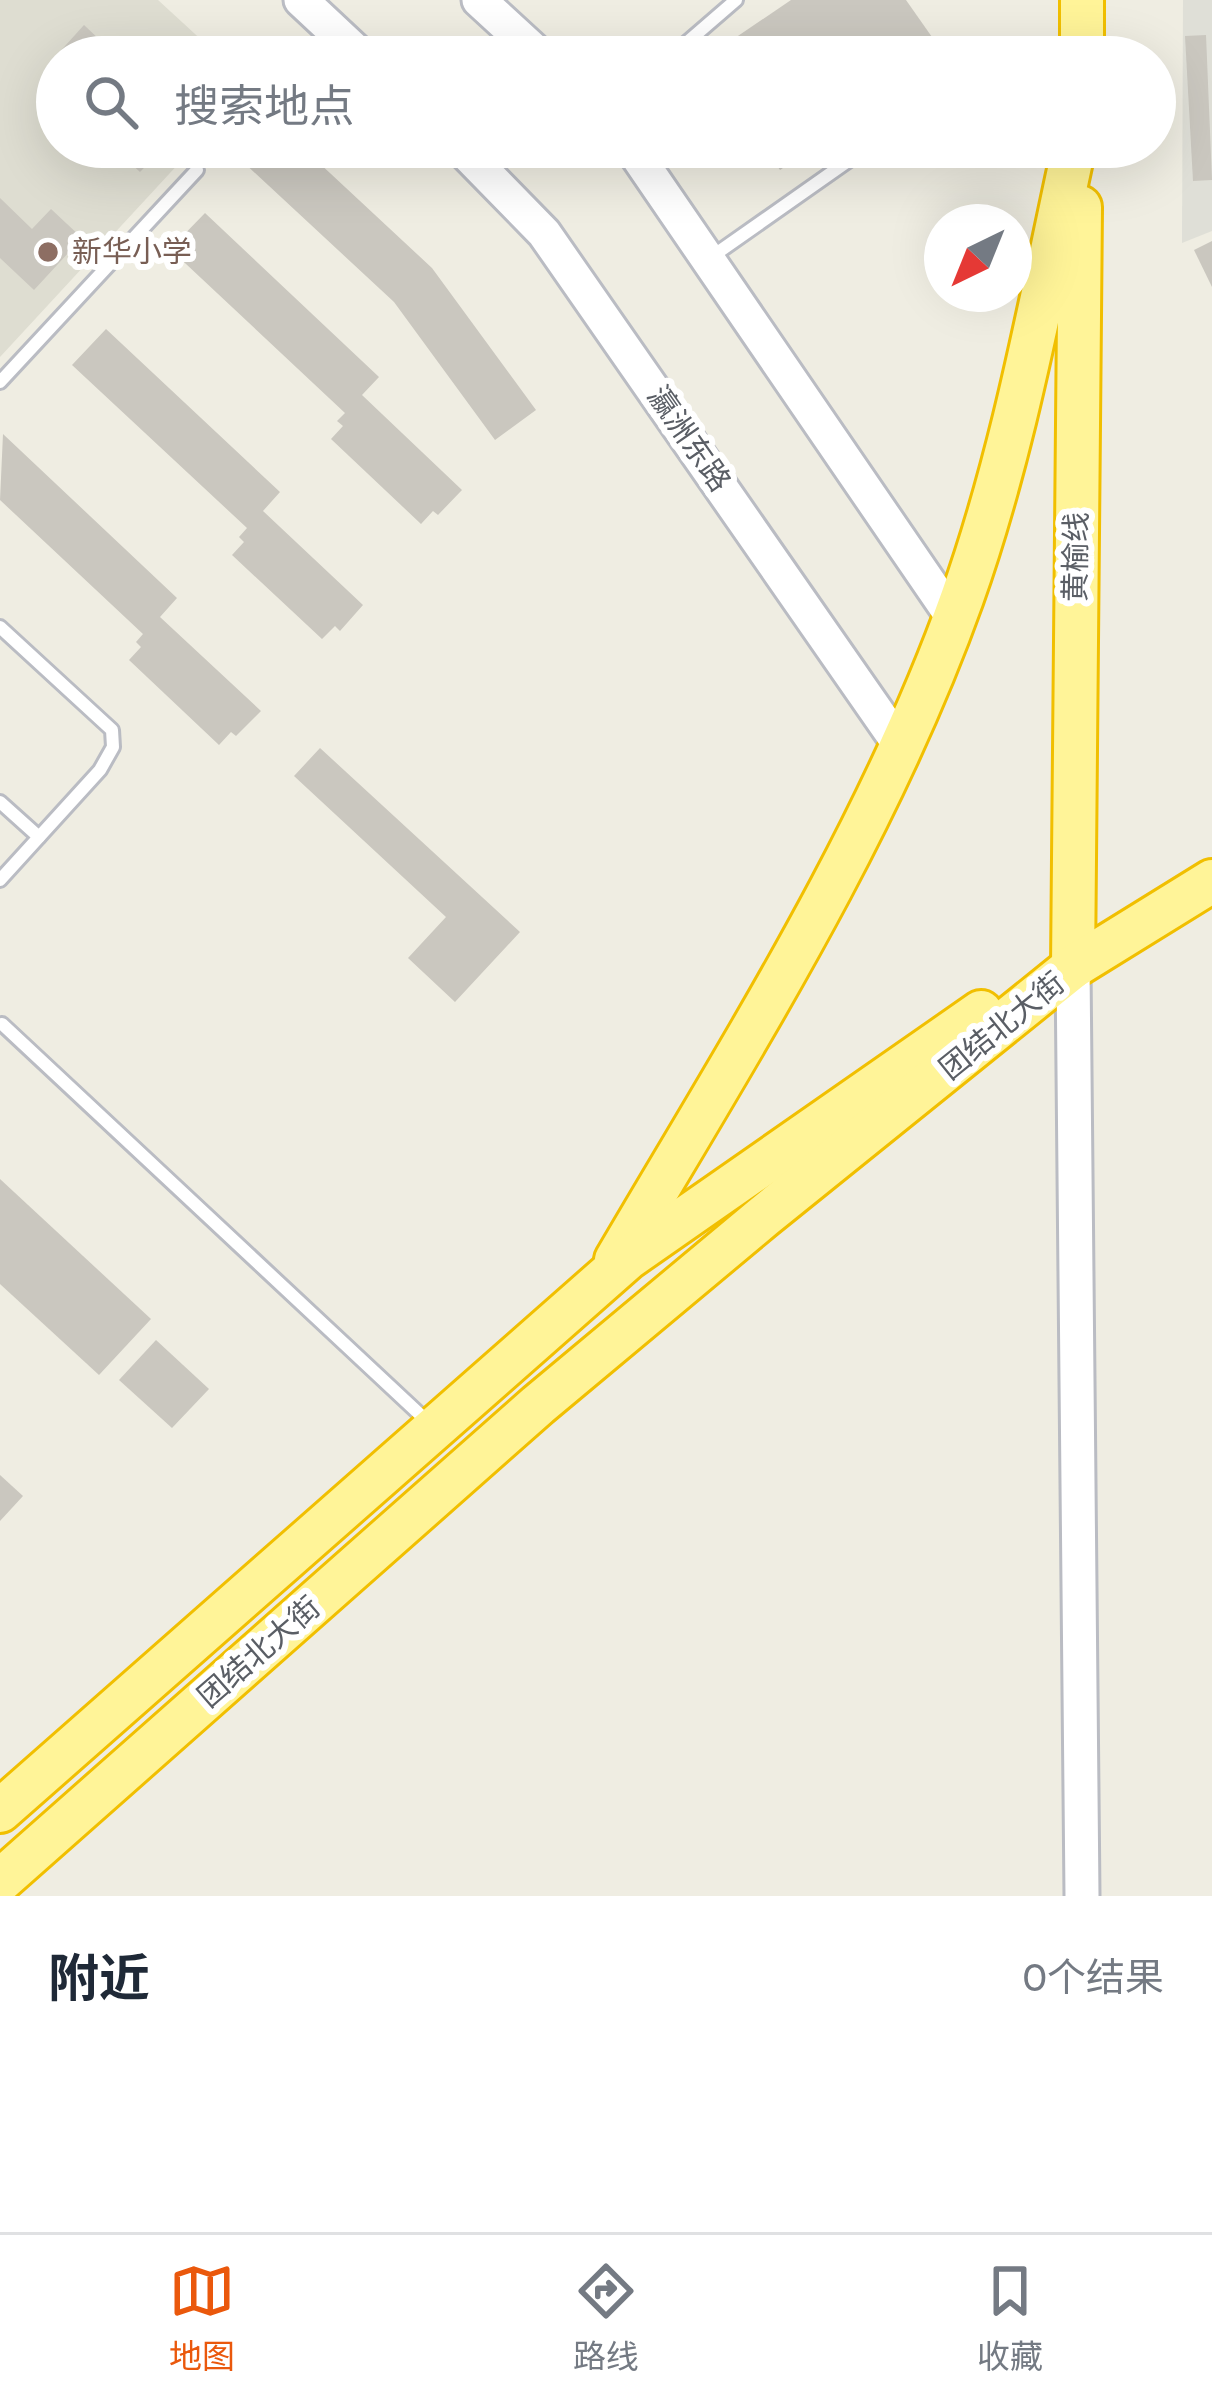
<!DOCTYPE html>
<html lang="zh">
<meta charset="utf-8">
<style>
body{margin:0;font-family:"Varela Round","Noto Sans SC",sans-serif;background:#f2f2f3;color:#1f2937}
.compass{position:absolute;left:924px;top:204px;width:108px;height:108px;border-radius:50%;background:#fff;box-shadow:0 12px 48px #0002;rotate:223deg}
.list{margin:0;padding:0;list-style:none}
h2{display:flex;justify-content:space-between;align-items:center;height:156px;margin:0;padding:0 48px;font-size:51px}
h2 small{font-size:39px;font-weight:400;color:#747a83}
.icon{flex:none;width:66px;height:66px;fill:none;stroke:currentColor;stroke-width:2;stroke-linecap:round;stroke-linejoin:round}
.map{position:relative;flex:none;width:1212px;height:1896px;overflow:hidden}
.search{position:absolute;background:#fff;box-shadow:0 12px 48px #0002;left:36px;right:36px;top:36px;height:132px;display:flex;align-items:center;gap:30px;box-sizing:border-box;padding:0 42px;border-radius:66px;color:#747a83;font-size:45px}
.sheet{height:336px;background:#fff}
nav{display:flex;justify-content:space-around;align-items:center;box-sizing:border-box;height:168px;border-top:3px solid #e0e1e3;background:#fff;font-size:33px;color:#747a83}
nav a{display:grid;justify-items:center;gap:6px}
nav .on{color:#ea580c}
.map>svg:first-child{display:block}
.industrial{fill:#dfdfd7}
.education{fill:#deddd1}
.building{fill:#cac7bf}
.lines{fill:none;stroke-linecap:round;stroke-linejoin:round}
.service-casing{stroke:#babcc3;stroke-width:18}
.tertiary-casing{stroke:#babcc3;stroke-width:39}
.trunk-casing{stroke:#f1bf00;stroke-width:48}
.service{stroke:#fff;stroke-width:12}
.tertiary{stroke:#fff;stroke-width:33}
.trunk{stroke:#fff498;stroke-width:42}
.education-dot{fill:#8d6e63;stroke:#fff;stroke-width:4.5}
.labels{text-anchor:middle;stroke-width:12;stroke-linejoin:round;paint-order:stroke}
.education-label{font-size:30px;fill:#785e54;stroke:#fff;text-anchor:start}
.street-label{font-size:30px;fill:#5a5e65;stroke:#fff}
</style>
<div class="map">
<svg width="1212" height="1896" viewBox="0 0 1212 1896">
<rect width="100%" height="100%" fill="#efede2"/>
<!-- industrial -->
<polygon class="industrial" points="1183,0 1212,0 1212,231 1182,243"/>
<!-- education -->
<polygon class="education" points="0,0 158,0 220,57 57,57 57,147 194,147 0,357"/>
<!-- building -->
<g class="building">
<polygon points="791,0 906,0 946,57 707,57"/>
<polygon points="84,25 118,57 55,57"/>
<polygon points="1206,35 1212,180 1193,181 1185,36"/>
<polygon points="113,147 164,147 140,172"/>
<polygon points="227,147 302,147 432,268 536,410 495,440 394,302"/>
<polygon points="764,147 814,147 780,170"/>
<polygon points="0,198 32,229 51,209 82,238 34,290 0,258"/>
<polygon points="205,213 379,377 362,395 462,490 438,515 433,511 421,524 331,439 343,426 337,421 345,413 170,249"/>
<polygon points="1212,241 1212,287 1194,250"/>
<polygon points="106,329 280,492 263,511 363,605 340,631 335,626 322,639 232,555 244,542 239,537 247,528 72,365"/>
<polygon points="3,434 177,598 160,617 261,711 236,736 231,732 219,745 129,660 141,647 136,642 143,634 0,500"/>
<polygon points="320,748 520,932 455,1002 408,958 446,917 294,776"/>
<polygon points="0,1179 151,1319 99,1375 0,1284"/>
<polygon points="156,1340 209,1389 172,1428 119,1380"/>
<polygon points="0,1475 23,1496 0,1521"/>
</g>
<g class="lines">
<!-- service casing -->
<g class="service-casing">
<g id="service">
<polyline points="670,57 736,0"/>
<polyline points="710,258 868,147"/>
<polyline points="0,382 197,170"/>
<polyline points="0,627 112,730 113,747 100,770 0,880"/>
<polyline points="0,802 39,837"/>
<polyline points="2,1024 428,1422"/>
</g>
</g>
<!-- tertiary casing -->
<g class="tertiary-casing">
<g id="tertiary">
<polyline points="301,0 362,57"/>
<polyline points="479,0 541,57"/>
<polyline points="460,147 544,233 900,745"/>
<polyline points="631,147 954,619"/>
<polyline points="1073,967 1082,1896"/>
</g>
</g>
<!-- trunk casing -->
<g class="trunk-casing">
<g id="trunk">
<polyline points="1082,57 1082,0"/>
<polyline points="1073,967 1080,207"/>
<path d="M616,1260C741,1047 878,833 962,598C1014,452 1041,298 1074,147"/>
<polyline points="0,1811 628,1258 981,1012"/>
<polyline points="0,1881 538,1405 763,1217 1073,967 1212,881"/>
</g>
</g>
<!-- service -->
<use href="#service" class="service"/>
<!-- tertiary -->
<use href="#tertiary" class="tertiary"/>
<!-- trunk -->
<use href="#trunk" class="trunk"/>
</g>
<!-- markers -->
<circle class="education-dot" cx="48" cy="252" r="12"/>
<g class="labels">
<!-- education labels -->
<g class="education-label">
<text x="72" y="262">新华小学</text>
</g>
<!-- street labels -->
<g class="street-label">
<text transform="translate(689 439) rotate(55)" y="10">瀛洲东路</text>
<text transform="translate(1076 557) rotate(-89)" y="10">黄榆线</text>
<text transform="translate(1002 1026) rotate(-39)" y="10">团结北大街</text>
<text transform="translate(259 1652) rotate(-41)" y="10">团结北大街</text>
</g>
</g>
</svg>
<svg class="compass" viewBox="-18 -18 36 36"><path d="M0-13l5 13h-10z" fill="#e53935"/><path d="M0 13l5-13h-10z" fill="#747a83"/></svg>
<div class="search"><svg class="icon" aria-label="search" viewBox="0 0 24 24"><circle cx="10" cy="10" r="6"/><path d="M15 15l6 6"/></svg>搜索地点</div>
</div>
<section class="sheet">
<h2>附近<small>0个结果</small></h2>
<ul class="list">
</ul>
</section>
<nav>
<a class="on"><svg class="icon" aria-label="map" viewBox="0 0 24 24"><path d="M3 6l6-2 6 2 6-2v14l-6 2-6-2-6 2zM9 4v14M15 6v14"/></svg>地图</a>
<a><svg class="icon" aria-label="directions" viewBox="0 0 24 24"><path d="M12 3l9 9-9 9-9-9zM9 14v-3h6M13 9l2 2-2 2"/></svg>路线</a>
<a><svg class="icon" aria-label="saved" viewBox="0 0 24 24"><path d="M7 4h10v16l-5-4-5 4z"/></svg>收藏</a>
</nav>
